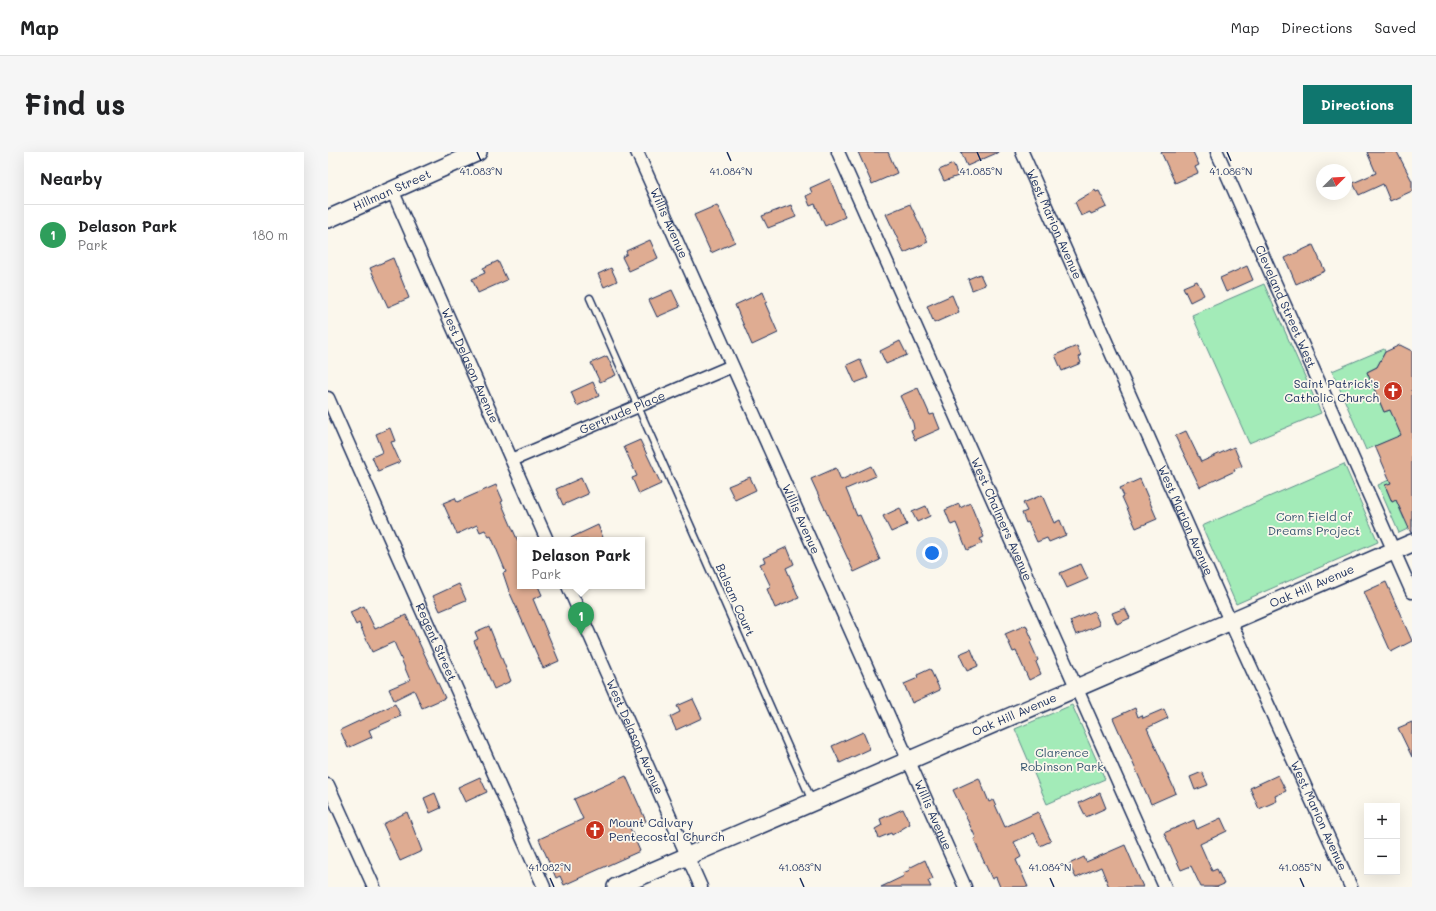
<!DOCTYPE html>
<meta charset="utf-8">
<style>
body{margin:0;font-family:Mali,sans-serif;background:#f6f6f6;color:#202124}
.controls{position:absolute;right:12px;bottom:12px;display:grid;overflow:hidden;border-radius:0px;box-shadow:0 4px 16px #0002}
.controls button{width:36px;height:36px;display:grid;place-items:center;padding:0;border:0;border-bottom:1px solid #e0e0e0;background:#fff;color:#202124;font:20px sans-serif}
.compass{position:absolute;left:988px;top:12px;width:36px;height:36px;border-radius:50%;background:#fff;box-shadow:0 4px 16px #0002;rotate:66deg}
.you{position:absolute;left:604px;top:401px;width:14px;height:14px;margin:-10px;border:3px solid #fff;border-radius:50%;background:#1a73e8;box-shadow:0 0 0 6px #1a73e833}
.badge{display:grid;place-items:center;width:26px;height:26px;border-radius:50%;background:#0f766e;color:#fff;font-size:13px;font-weight:700}
.pin{position:absolute;translate:-50% -33px;filter:drop-shadow(0 1px 2px #0008)}
.pin::after{content:'';position:absolute;top:21px;width:14px;height:12px;background:inherit;clip-path:polygon(0 0,100% 0,50% 100%)}
.popup{position:absolute;left:189px;top:385px;width:128px;height:52px;box-sizing:border-box;display:grid;place-content:center;border-radius:0px;background:#fff;filter:drop-shadow(0 1px 3px #0005);font-size:13px;white-space:nowrap;color:#757577}
.popup b{font-size:15px;color:#202124}
.popup::after{content:'';position:absolute;left:50%;top:100%;margin-left:-8px;border:8px solid transparent;border-top-color:#fff}
.list{margin:0;padding:0;list-style:none}
h2{display:flex;justify-content:space-between;align-items:center;height:52px;margin:0;padding:0 16px;font-size:17px}
h2 small{font-size:13px;font-weight:400;color:#757577}
.list li{display:grid;grid-template-columns:26px 1fr auto;gap:12px;align-items:center;box-sizing:border-box;height:60px;padding:0 16px;border-top:1px solid #e0e0e0}
.list b{display:block;font-size:15px;white-space:nowrap}
.list p{margin:0;font-size:13px;white-space:nowrap;color:#757577}
.list em{font-size:13px;font-style:normal;color:#757577}
.map{position:relative;flex:none;width:1084px;height:735px;overflow:hidden;border-radius:0px}
header{display:flex;align-items:center;gap:24px;box-sizing:border-box;height:56px;padding:0 20px;background:#fff;border-bottom:1px solid #e0e0e0}
header strong{font-size:19px}
nav{display:flex;gap:22px;margin-inline-start:auto;font-size:14px}
.intro{display:flex;align-items:center;justify-content:space-between;box-sizing:border-box;height:96px;padding:0 24px}
h1{margin:0;font-size:28px}
.button{padding:10px 18px;border-radius:0px;background:#0f766e;color:#fff;font-size:14px;font-weight:700}
main{display:flex;gap:24px;padding:0 24px}
aside{flex:1;background:#fff;border-radius:0px;box-shadow:0 4px 16px #0002}
.map>svg:first-child{display:block}
.green{fill:#a3ebb8;stroke:#5f8d8b}
.building{fill:#dfac92;stroke:#1b2f5e}
.lines{fill:none;stroke-linecap:round;stroke-linejoin:round}
.lane-casing{stroke:#1b2f5e;stroke-width:9}
.street-casing{stroke:#1b2f5e;stroke-width:15}
.secondary-casing{stroke:#1b2f5e;stroke-width:20}
.lane{stroke:#fbf7ec;stroke-width:6}
.street{stroke:#fbf7ec;stroke-width:12}
.secondary{stroke:#fbf7ec;stroke-width:17}
.ticks{fill:none;stroke:#1b2f5e;stroke-width:1.5}
.labels{text-anchor:middle;stroke-width:3.5;stroke-linejoin:round;paint-order:stroke}
.street-label{font-size:12px;fill:#1b2f5e;stroke:#fbf7ec}
.poi-label{font-size:12px;fill:#1b2f5e;stroke:#fbf7ec;text-anchor:end}
.park-label{font-size:12px;fill:#365570;stroke:#fbf7ec}
.ticks-label{font-size:10px;text-anchor:middle;fill:#1b2f5e;stroke:#fbf7ec;stroke-width:3.5;stroke-linejoin:round;paint-order:stroke}
</style>
<header>
<strong>Map</strong>
<nav><a>Map</a><a>Directions</a><a>Saved</a></nav>
</header>
<div class="intro"><h1>Find us</h1><a class="button">Directions</a></div>
<main>
<aside>
<h2>Nearby<small></small></h2>
<ul class="list">
<li><span class="badge" style="background:#2e9e5b">1</span><div><b>Delason Park</b><p>Park</p></div><em>180 m</em></li>
</ul>
</aside>
<div class="map">
<svg width="1084" height="735" viewBox="0 0 1084 735">
<rect width="100%" height="100%" fill="#fbf7ec"/>
<filter id="ink" filterUnits="userSpaceOnUse"><feTurbulence type="fractalNoise" baseFrequency=".025" numOctaves="2"/><feDisplacementMap in="SourceGraphic" scale="8" xChannelSelector="R" yChannelSelector="G"/><feConvolveMatrix kernelMatrix="1 2 1 2 8 2 1 2 1" color-interpolation-filters="sRGB"/></filter>
<g filter="url(#ink)">
<!-- green -->
<g class="green">
<polygon points="936,132 993,261 921,291 864,163"/>
<polygon points="1056,197 1057,200 1049,215 1039,220 1056,260 1062,258 1084,301 1073,314 1062,288 1038,298 1004,219"/>
<polygon points="1016,312 1050,390 908,452 874,374"/>
<polygon points="1061,328 1063,331 1057,334 1064,350 1068,348 1076,367 1084,364 1084,375 1071,381 1050,333"/>
<polygon points="744,553 777,627 719,652 687,577"/>
</g>
<!-- building -->
<g class="building">
<polygon points="530,0 560,0 569,21 544,32"/>
<polygon points="633,0 671,0 639,14"/>
<polygon points="833,0 865,0 871,13 867,15 870,21 847,31"/>
<polygon points="1039,0 1069,0 1084,29 1084,39 1062,49 1055,32 1031,43 1025,31 1048,21"/>
<polygon points="625,12 630,24 616,29 611,18"/>
<polygon points="502,27 517,65 497,74 487,52 482,54 478,44 484,41 482,36"/>
<polygon points="767,38 768,40 771,39 779,55 763,62 762,60 753,64 747,50"/>
<polygon points="582,52 600,90 576,101 558,62"/>
<polygon points="389,53 407,90 383,101 366,63"/>
<polygon points="463,53 468,65 440,76 434,64"/>
<polygon points="322,88 330,106 301,119 294,105 299,102 298,99"/>
<polygon points="985,93 997,119 968,132 957,106"/>
<polygon points="65,106 81,146 60,155 42,116"/>
<polygon points="170,109 179,128 150,141 144,127 157,121 155,116"/>
<polygon points="919,114 925,128 898,140 892,126"/>
<polygon points="283,116 289,129 276,135 270,122"/>
<polygon points="652,122 657,133 644,138 640,127"/>
<polygon points="869,129 876,143 862,150 855,135"/>
<polygon points="344,138 352,155 329,165 321,148"/>
<polygon points="435,140 439,150 437,151 450,181 424,193 407,153"/>
<polygon points="624,143 631,160 606,171 599,154"/>
<polygon points="572,189 579,203 558,212 552,199"/>
<polygon points="1072,193 1084,199 1084,381 1083,381 1068,348 1064,350 1057,333 1063,331 1047,294 1073,283 1062,258 1056,260 1039,220 1049,215 1057,200"/>
<polygon points="749,194 753,204 751,205 753,211 734,219 727,203"/>
<polygon points="279,204 288,223 272,230 263,211"/>
<polygon points="532,207 540,226 527,231 519,213"/>
<polygon points="265,230 271,244 249,254 243,240"/>
<polygon points="590,236 602,263 606,262 612,277 587,288 583,278 586,277 585,271 572,244"/>
<polygon points="62,276 67,289 63,290 72,310 50,319 44,305 55,300 48,282"/>
<polygon points="858,279 873,310 906,295 914,314 906,317 907,319 872,335 847,284"/>
<polygon points="312,288 333,332 311,342 304,326 309,324 296,295"/>
<polygon points="543,314 548,324 518,337 529,364 532,363 552,408 526,420 483,327 508,316 513,328"/>
<polygon points="422,325 428,338 407,348 400,334"/>
<polygon points="253,326 260,342 235,353 228,337"/>
<polygon points="812,327 829,367 808,376 794,345 796,344 792,336"/>
<polygon points="168,333 175,349 173,350 192,394 192,434 210,434 214,443 205,447 231,509 215,516 181,439 175,421 178,420 163,384 161,385 157,378 152,380 149,373 129,382 115,351 127,346 129,350"/>
<polygon points="714,343 726,371 732,368 738,383 721,390 719,386 709,390 700,370 698,371 694,361 699,359 695,351"/>
<polygon points="642,351 656,385 652,387 654,391 639,398 628,371 623,373 617,358 631,352 632,356"/>
<polygon points="598,354 602,364 589,370 584,360"/>
<polygon points="572,356 579,373 563,380 555,364"/>
<polygon points="270,373 276,388 238,388"/>
<polygon points="459,395 466,412 458,416 471,446 447,456 439,437 443,435 432,412 437,410 435,406"/>
<polygon points="753,412 760,427 739,436 732,421"/>
<polygon points="1058,430 1084,489 1063,500 1036,440"/>
<polygon points="131,432 138,448 112,459 105,444"/>
<polygon points="36,454 47,477 78,463 117,546 94,556 86,538 66,548 61,537 82,528 66,490 44,500 31,471 28,473 22,460"/>
<polygon points="797,456 802,466 789,472 784,461"/>
<polygon points="766,459 772,473 748,483 742,469"/>
<polygon points="698,473 705,489 702,490 710,508 708,510 713,522 701,528 688,499 685,500 677,482"/>
<polygon points="161,474 183,529 166,537 146,489 150,487 147,480"/>
<polygon points="643,497 650,514 639,519 631,502"/>
<polygon points="602,517 612,538 584,551 576,532 590,526 589,523"/>
<polygon points="365,547 374,566 348,578 342,565 352,560 349,554"/>
<polygon points="67,552 73,564 41,578 44,585 20,596 12,578"/>
<polygon points="807,556 810,565 814,563 815,566 836,557 840,566 819,576 848,641 823,652 785,566"/>
<polygon points="1084,570 1084,605 1070,576"/>
<polygon points="535,580 542,597 512,611 504,594"/>
<polygon points="874,620 880,633 867,638 862,625"/>
<polygon points="950,623 958,639 947,644 949,649 931,657 922,636"/>
<polygon points="298,624 318,669 302,676 312,699 236,733 232,724 228,726 211,687 255,667 246,647"/>
<polygon points="152,625 159,640 137,650 130,635"/>
<polygon points="651,626 661,650 665,648 677,675 710,660 723,689 712,694 706,681 686,690 693,705 688,708 700,735 672,735 668,725 664,727 652,701 646,687 648,686 625,638"/>
<polygon points="107,641 113,656 102,661 96,646"/>
<polygon points="772,641 778,656 758,665 751,651"/>
<polygon points="575,657 582,672 564,683 563,681 551,686 547,677 554,673 552,667"/>
<polygon points="79,660 94,699 72,709 55,672"/>
<polygon points="893,666 899,679 872,692 884,719 889,717 896,732 889,735 873,735 863,714 853,718 836,681 866,668 869,677"/>
<polygon points="797,693 815,735 781,735 773,715 748,726 741,712 756,705 758,710"/>
<polygon points="597,708 605,727 600,729 603,735 553,735 576,724 575,721 582,718 581,716"/>
</g>
<g class="lines">
<!-- lane casing -->
<g class="lane-casing">
<polyline id="lane" points="262,146 484,649"/>
</g>
<!-- street casing -->
<g class="street-casing">
<g id="street">
<path id="s1" d="M309,0L637,735"/>
<path id="s2" d="M510,0L837,735"/>
<path id="s3" d="M694,0L902,469L1023,735"/>
<path id="s4" d="M889,0L1084,440"/>
<path id="s5" d="M64,38L219,388"/>
<path id="s6" d="M0,246L216,735"/>
<path id="s7" d="M184,308L404,214"/>
<path id="s8" d="M240,434L373,735"/>
<polyline points="0,633 46,735"/>
</g>
</g>
<!-- secondary casing -->
<g class="secondary-casing">
<g id="secondary">
<path id="s9" d="M0,67L150,0"/>
<path id="s10" d="M288,735L1084,391"/>
</g>
</g>
<!-- lane -->
<use href="#lane" class="lane"/>
<!-- street -->
<use href="#street" class="street"/>
<!-- secondary -->
<use href="#secondary" class="secondary"/>
</g>
</g>
<!-- ticks -->
<path class="ticks" d="M149,0L153,9M399,0L403,9M649,0L653,9M899,0L903,9M222,726L226,735M472,726L476,735M722,726L726,735M972,726L976,735"/>
<!-- icons -->
<defs>
<g id="church-disc" transform="scale(1)"><circle r="9.5" fill="#c8321e" stroke="#fbf7ec"/><path d="M-1.2-6h2.4v3.5h3.3v2.4h-3.3V6h-2.4V-.1h-3.3v-2.4h3.3Z" fill="#fff"/></g>
</defs>
<g fill-rule="evenodd">
<use href="#church-disc" x="1065" y="239"/>
<use href="#church-disc" x="267" y="678"/>
</g>
<g class="labels">
<!-- street labels -->
<g class="street-label">
<text dy="4" stroke="none"><textPath href="#s9" startOffset="70">Hillman Street</textPath></text>
<text dy="4" stroke="none"><textPath href="#s1" startOffset="78">Willis Avenue</textPath></text>
<text dy="4" stroke="none"><textPath href="#s3" startOffset="79">West Marion Avenue</textPath></text>
<text dy="4" stroke="none"><textPath href="#s4" startOffset="169">Cleveland Street West</textPath></text>
<text dy="4" stroke="none"><textPath href="#s5" startOffset="192">West Delason Avenue</textPath></text>
<text dy="4" stroke="none"><textPath href="#s7" startOffset="120">Gertrude Place</textPath></text>
<text dy="4" stroke="none"><textPath href="#s1" startOffset="402">Willis Avenue</textPath></text>
<text dy="4" stroke="none"><textPath href="#s2" startOffset="402">West Chalmers Avenue</textPath></text>
<text dy="4" stroke="none"><textPath href="#s3" startOffset="403">West Marion Avenue</textPath></text>
<text dy="4" stroke="none"><textPath href="#s10" startOffset="758">Oak Hill Avenue</textPath></text>
<text transform="translate(407 448) rotate(66)" y="4">Balsam Court</text>
<text dy="4" stroke="none"><textPath href="#s6" startOffset="267">Regent Street</textPath></text>
<text dy="4" stroke="none"><textPath href="#s10" startOffset="434">Oak Hill Avenue</textPath></text>
<text dy="4" stroke="none"><textPath href="#s8" startOffset="165">West Delason Avenue</textPath></text>
<text dy="4" stroke="none"><textPath href="#s1" startOffset="726">Willis Avenue</textPath></text>
<text dy="4" stroke="none"><textPath href="#s3" startOffset="727">West Marion Avenue</textPath></text>
</g>
<!-- poi labels -->
<g class="poi-label">
<text x="1051" y="236">Saint Patrick's<tspan x="1051" dy="14">Catholic Church</tspan></text>
<text x="281" y="675" text-anchor="start">Mount Calvary<tspan x="281" dy="14">Pentecostal Church</tspan></text>
</g>
<!-- park labels -->
<g class="park-label">
<text x="986" y="369">Corn Field of<tspan x="986" dy="14">Dreams Project</tspan></text>
<text x="734" y="605">Clarence<tspan x="734" dy="14">Robinson Park</tspan></text>
</g>
</g>
<g class="ticks-label">
<text x="153" y="23">41.083°N</text>
<text x="653" y="23">41.085°N</text>
<text x="903" y="23">41.086°N</text>
<text x="403" y="23">41.084°N</text>
<text x="222" y="719">41.082°N</text>
<text x="472" y="719">41.083°N</text>
<text x="722" y="719">41.084°N</text>
<text x="972" y="719">41.085°N</text>
</g>
</svg>
<div class="controls">
<button>+</button>
<button>−</button>
</div>
<svg class="compass" viewBox="-18 -18 36 36"><path d="M0-13l5 13h-10z" fill="#e53935"/><path d="M0 13l5-13h-10z" fill="#757577"/></svg>
<div class="you"></div>
<div class="pin badge" style="left:253px;top:483px;background:#2e9e5b">1</div>
<div class="popup"><b>Delason Park</b>Park</div>
</div>
</main>
